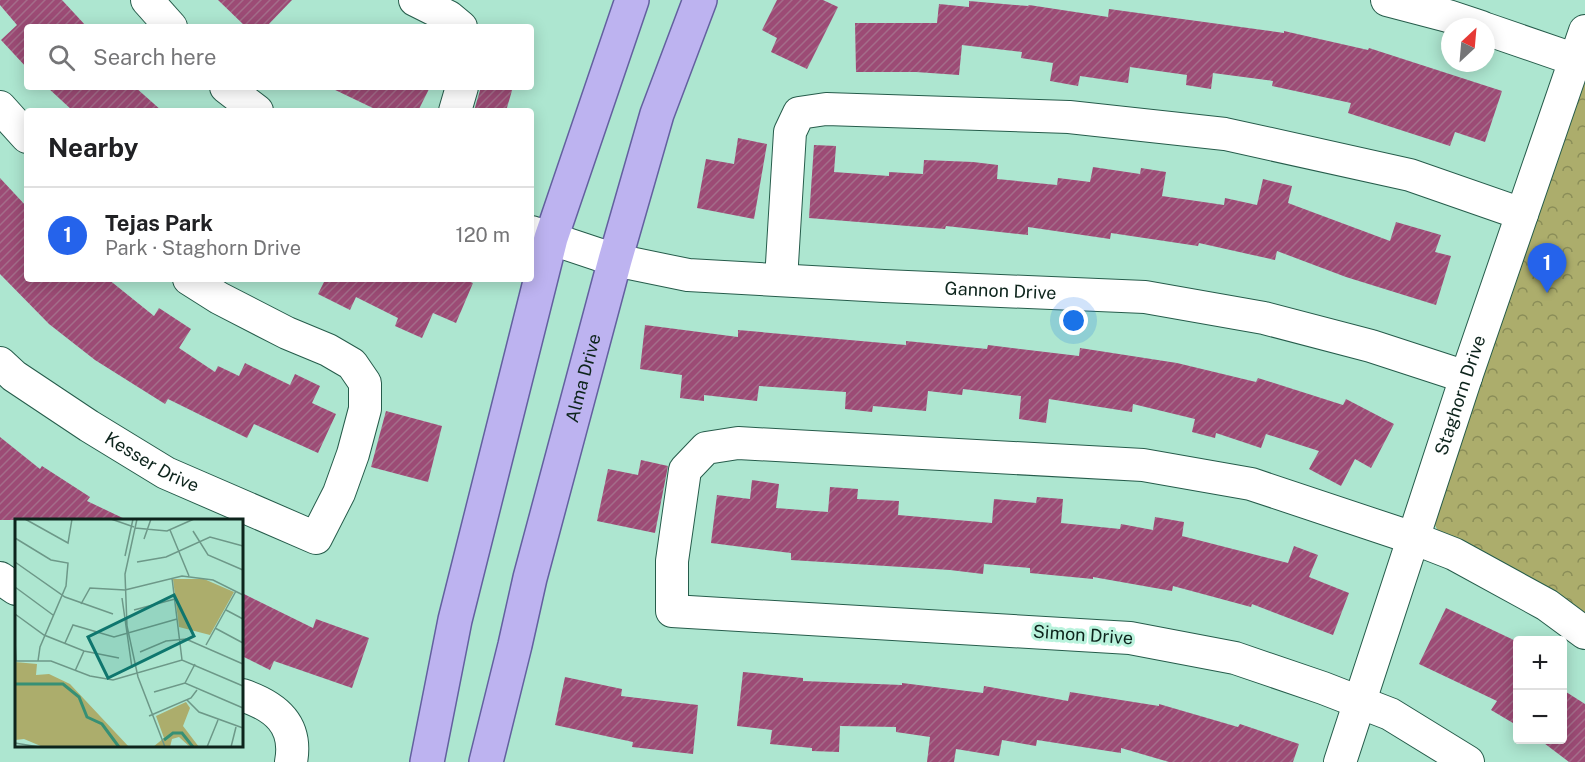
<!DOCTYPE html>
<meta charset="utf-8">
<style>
body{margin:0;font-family:"Public Sans",sans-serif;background:#f2f2f2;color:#202124}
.controls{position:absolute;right:18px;bottom:18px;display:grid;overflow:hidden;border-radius:6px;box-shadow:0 3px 15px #0003}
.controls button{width:54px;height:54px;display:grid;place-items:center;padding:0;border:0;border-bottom:2px solid #e0e0e0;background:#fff;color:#202124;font:30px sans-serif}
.compass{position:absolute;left:1441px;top:18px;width:54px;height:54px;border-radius:50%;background:#fff;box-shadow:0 3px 15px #0003;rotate:26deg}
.you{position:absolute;left:1074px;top:321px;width:21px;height:21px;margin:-15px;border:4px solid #fff;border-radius:50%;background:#1a73e8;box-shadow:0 0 0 9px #1a73e833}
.badge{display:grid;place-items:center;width:39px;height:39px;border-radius:50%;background:#2563eb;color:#fff;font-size:20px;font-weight:700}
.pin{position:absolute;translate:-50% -50px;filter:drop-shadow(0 2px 3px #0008)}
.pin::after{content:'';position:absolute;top:32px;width:21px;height:18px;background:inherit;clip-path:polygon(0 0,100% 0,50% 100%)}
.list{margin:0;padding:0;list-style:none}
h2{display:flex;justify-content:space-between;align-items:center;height:78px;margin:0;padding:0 24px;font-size:26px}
h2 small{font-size:20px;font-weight:400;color:#757577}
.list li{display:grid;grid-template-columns:39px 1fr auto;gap:18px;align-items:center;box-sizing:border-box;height:96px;padding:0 24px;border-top:2px solid #e0e0e0}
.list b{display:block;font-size:22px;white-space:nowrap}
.list p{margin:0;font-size:20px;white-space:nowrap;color:#757577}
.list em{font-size:20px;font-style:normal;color:#757577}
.icon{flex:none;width:33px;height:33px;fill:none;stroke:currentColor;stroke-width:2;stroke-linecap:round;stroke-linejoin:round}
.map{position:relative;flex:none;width:1585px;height:762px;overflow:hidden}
.search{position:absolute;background:#fff;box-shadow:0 3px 15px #0003;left:24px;top:24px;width:510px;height:66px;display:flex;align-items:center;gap:15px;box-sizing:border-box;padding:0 21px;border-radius:6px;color:#757577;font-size:22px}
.panel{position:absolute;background:#fff;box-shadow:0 3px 15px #0003;left:24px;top:108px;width:510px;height:174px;border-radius:6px}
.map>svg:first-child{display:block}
.park{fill:url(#park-crowns)}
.building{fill:url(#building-hatch)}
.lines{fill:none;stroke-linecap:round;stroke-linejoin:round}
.minor-casing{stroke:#265c4b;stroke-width:34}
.major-casing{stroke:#63609f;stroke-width:36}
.minor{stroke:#fff;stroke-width:32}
.major{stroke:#bdb3f0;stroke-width:33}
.labels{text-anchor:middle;stroke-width:6;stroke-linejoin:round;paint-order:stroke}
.street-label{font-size:18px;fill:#0d241c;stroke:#baf3dd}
.inset-river{fill:none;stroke:#379075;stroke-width:3}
.inset-road{fill:none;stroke:#6d9888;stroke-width:1.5}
.view{fill:#0f766e;fill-opacity:0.15;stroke:#0f766e;stroke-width:3}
.inset-edge{fill:none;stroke:#0d241c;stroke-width:3}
</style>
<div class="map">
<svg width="1585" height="762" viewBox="0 0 1585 762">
<defs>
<pattern id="park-crowns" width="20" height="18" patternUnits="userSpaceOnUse" patternTransform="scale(1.5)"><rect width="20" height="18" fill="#acad6c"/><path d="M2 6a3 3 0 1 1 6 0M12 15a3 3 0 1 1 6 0" fill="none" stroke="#8a8d58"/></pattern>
<pattern id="building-hatch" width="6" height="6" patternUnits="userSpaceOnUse" patternTransform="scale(1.5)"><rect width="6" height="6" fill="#9c4b75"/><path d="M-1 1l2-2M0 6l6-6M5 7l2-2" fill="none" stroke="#a46d8a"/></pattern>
</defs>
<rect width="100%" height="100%" fill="#ade6d0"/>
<!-- park -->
<polygon class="park" points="1585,62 1585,626 1445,546 1434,523"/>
<!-- building -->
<g class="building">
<polygon points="0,0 62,0 87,27 27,27 27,68 1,40 17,25 0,5"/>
<polygon points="218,0 292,0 266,27 246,27"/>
<polygon points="777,0 823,0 838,7 807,69 771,52 777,38 762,30"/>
<polygon points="969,1 1028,6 1029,5 1108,17 1109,9 1284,33 1284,31 1368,50 1369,48 1502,91 1485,142 1455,132 1450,146 1348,113 1351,103 1272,86 1273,81 1213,73 1211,89 1186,85 1187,75 1130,67 1128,83 1080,76 1078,86 1050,81 1053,63 1021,58 1022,52 962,45 959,75 916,72 856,72 855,23 937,23 939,4 969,7"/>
<polygon points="47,87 135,87 162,111 73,111"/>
<polygon points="329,87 430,87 418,111 379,111"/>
<polygon points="481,87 513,87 506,111 474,111"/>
<polygon points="738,138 767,144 754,219 697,208 706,159 734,164"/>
<polygon points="814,145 836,146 834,172 889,176 889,172 923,174 924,160 973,162 998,165 997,179 1057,185 1058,178 1090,182 1093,167 1140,174 1141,168 1166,172 1162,196 1224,205 1225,198 1257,205 1263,179 1292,186 1288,203 1390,241 1396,222 1441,235 1435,252 1451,256 1436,305 1346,277 1277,251 1275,260 1199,243 1198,246 1111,233 1110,239 1028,227 1028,235 946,226 945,229 809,218"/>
<polygon points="0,178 27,207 27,279 108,279 154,316 159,308 191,329 179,348 215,372 218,366 239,376 245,363 290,385 295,374 320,386 312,403 336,414 318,453 254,424 247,438 168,399 165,404 95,360 49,324 0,274"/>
<polygon points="318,279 462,279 473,283 456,323 433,313 422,338 395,326 398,318 356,297 350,310 318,294 324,282"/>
<polygon points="645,325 738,337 738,330 906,345 906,341 987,349 988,345 1079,356 1080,348 1177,363 1256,382 1258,378 1343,405 1346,399 1394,424 1371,468 1355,459 1341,486 1309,469 1319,451 1266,434 1261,448 1216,433 1215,438 1192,432 1195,419 1133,404 1132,412 1049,399 1046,423 1019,419 1021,396 963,389 962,395 928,391 926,411 873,406 872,412 845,409 846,392 759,386 757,401 704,395 704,401 680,398 682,375 640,369"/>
<polygon points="386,411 442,426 428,482 371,467"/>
<polygon points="0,437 40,469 42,466 90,497 87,501 127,520 0,520"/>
<polygon points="641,460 668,466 655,533 597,521 608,469 638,475"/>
<polygon points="752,480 779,484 776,508 828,512 830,487 858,489 857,499 899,501 898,515 992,523 994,499 1036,503 1037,497 1063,499 1061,523 1120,529 1121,524 1153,530 1155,517 1184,522 1182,536 1288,563 1294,546 1318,555 1309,577 1349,593 1333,635 1252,604 1251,607 1173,586 1172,591 1093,577 1093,579 1030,573 1030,568 984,564 983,574 950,570 791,560 791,553 711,543 717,495 750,499"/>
<polygon points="242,593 313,628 316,619 369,638 352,688 274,661 270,670 242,656"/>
<polygon points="1446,608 1518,642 1518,726 1491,710 1497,701 1419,664"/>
<polygon points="743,672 803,678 803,681 902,685 902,683 983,693 984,686 1068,701 1070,692 1159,706 1159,704 1238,727 1240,724 1299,744 1293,762 1169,762 1121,748 1121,753 1037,740 1036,746 1002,740 999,756 956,749 954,762 927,762 930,737 896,732 896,727 840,726 839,752 812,751 812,748 770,744 772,730 737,726"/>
<polygon points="565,677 622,689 621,696 698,705 693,754 632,747 633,742 555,725"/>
<polygon points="1563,690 1585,704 1585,762 1569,762 1540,740 1563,740"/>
</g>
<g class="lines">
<!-- minor casing -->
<g class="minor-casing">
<g id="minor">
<polyline points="147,0 171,27"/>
<polyline points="415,0 449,17 461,27"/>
<polyline points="1387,0 1448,16 1481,27"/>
<polyline points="1486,29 1576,60"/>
<polyline points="226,87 257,111"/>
<polyline points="0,107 27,137"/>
<polyline points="455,111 462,87"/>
<path id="s1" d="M531,232L615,260L688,275L884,286L1145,297L1264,318L1371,346L1466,377"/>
<polyline points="781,280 790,132 799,113 826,109 1069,117 1225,134 1410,175 1522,214"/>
<path id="s2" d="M0,363L14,376L89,426L166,473L316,538L339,493L353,454L365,409V383L352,364L328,350L287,333L219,298L189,279"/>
<polyline points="0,578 16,589"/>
<path d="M242,695C275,706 298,724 291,762"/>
<path id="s3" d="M1340,762L1466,377L1585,31"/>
<polyline points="1468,762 1390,714 1323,688 1235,658 1130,638 672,611 672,561 685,470 706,448 738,443 1143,465 1251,484 1413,538 1454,554 1547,605 1585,633"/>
</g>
</g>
<!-- major casing -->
<g class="major-casing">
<g id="major">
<polyline points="427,762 455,620 551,238 632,0"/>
<path id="s4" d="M486,762L515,645L530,578L615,260L657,114L700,0"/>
</g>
</g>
<!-- minor -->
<use href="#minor" class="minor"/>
<!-- major -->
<use href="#major" class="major"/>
</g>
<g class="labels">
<!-- street labels -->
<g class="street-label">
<text dy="6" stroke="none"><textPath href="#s1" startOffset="476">Gannon Drive</textPath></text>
<text dy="6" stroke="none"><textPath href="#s4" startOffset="396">Alma Drive</textPath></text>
<text dy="6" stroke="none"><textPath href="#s3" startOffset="386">Staghorn Drive</textPath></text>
<text dy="6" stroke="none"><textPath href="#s2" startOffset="182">Kesser Drive</textPath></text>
<text transform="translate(1083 635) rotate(4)" y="6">Simon Drive</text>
</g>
</g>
<!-- overview -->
<g transform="translate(15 519)">
<rect width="228" height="228" fill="#ade6d0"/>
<path d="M158,60H189L219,73L195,116L164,108ZM0,143L22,145L21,156L34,155L55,165L114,228H28L9,220L0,221ZM171,183L175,189L168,207L184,228H175L164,218L157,220L155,228H138L149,219L141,197Z" fill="#acad6c"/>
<path class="inset-river" d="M0,165H48L64,178L72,198L87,205L104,228M149,221L158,214H167L178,228"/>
<path class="inset-road" d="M10,0L53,24L57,0M96,0L119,8M122,0L110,55L112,107L123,158L150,228M120,9L152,12L179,0M155,11L174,57M178,12L193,36L228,51M0,19L36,41L53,44L51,67L25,128L23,142M129,20L136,0M110,37L118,0M0,43L50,78L98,95M122,43L151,38L195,18L228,27M157,59L167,141M0,68L38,96M107,79L117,149M66,85L75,69L110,71L167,57L198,61L228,76M119,91L160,80M211,91L228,100M0,95L29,116L69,132L104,139M200,109L228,124M0,121L1,142M50,124L58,106L99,118L162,100M191,126L221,72M125,133L151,122L171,120L228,145M0,142H36L75,157L98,161L167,141L228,167M60,152L69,132M170,164L180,145M139,173L170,164L228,189M172,181L184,193L228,209M134,197L176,179L182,171M0,224L24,228M192,228L203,201M216,228L221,208"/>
<path class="view" d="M159,76L179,117L93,159L73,118Z"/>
<rect width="228" height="228" class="inset-edge"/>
</g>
</svg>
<div class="controls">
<button>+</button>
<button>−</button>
</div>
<svg class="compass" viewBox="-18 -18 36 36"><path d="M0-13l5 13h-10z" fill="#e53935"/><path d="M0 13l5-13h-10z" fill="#757577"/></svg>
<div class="you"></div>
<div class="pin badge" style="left:1547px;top:293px">1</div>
<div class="search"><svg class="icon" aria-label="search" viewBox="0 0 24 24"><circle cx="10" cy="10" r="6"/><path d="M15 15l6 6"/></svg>Search here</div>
<section class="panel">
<h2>Nearby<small></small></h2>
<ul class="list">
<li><span class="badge">1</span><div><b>Tejas Park</b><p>Park · Staghorn Drive</p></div><em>120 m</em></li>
</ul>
</section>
</div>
